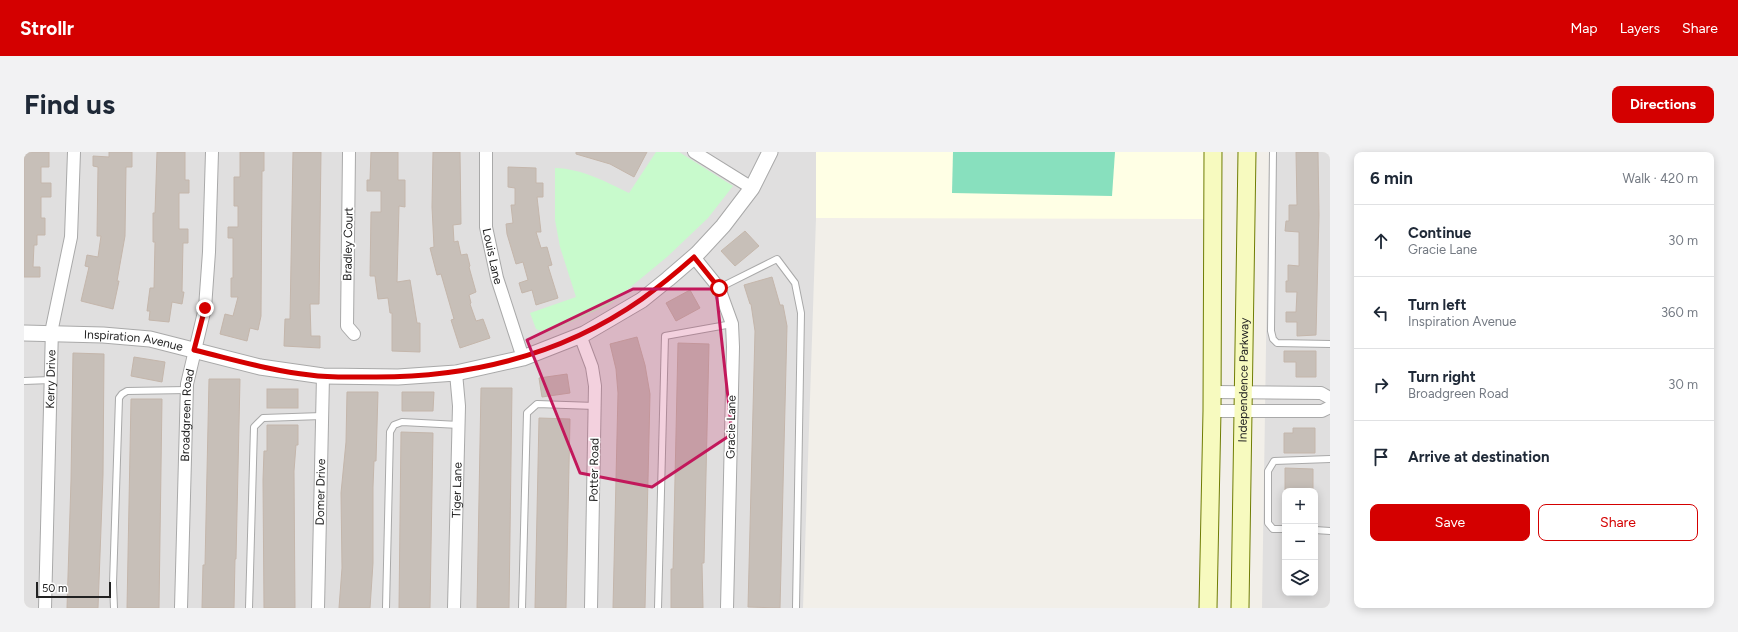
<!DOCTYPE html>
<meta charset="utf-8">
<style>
body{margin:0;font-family:Figtree,sans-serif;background:#f2f2f3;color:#1f2937}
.controls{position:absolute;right:12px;bottom:12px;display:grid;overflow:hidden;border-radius:8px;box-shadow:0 2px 10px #0003}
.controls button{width:36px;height:36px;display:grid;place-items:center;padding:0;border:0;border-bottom:1px solid #e0e1e3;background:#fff;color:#1f2937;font:20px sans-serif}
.scale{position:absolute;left:12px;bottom:10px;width:75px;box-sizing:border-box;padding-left:4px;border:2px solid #222;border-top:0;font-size:11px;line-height:14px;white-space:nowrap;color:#222;-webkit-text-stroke:3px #fff;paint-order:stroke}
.stop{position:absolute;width:12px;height:12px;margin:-9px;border:3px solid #d40000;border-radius:50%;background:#fff}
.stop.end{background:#d40000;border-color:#fff;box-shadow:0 1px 4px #0008}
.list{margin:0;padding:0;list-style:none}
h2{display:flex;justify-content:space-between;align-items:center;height:52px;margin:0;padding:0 16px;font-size:17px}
h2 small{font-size:13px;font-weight:400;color:#747a83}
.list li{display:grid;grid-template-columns:26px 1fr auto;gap:12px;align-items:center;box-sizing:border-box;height:72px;padding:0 16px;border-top:1px solid #e0e1e3}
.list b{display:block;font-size:15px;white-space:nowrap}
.list p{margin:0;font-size:13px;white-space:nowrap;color:#747a83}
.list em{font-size:13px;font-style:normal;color:#747a83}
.actions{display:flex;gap:8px;padding:12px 16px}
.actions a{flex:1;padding:9px 0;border:1px solid #d40000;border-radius:8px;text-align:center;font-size:14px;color:#d40000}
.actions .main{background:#d40000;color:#fff}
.icon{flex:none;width:22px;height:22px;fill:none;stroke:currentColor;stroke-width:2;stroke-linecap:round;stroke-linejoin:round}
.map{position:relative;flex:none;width:1306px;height:456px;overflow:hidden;border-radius:8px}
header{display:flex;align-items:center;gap:24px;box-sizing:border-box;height:56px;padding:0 20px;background:#d40000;color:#fff}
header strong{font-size:19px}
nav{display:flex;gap:22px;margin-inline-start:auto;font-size:14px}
.intro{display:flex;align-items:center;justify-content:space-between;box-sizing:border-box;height:96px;padding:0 24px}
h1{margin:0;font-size:28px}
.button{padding:10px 18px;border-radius:8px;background:#d40000;color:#fff;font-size:14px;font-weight:700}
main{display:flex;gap:24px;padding:0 24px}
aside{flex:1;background:#fff;border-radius:8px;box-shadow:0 2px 10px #0003}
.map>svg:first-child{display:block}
.residential{fill:#e0dfdf;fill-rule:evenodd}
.education{fill:#ffffe5}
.park{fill:#c8facc}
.pitch{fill:#88e0be}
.building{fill:#c7bfb8;stroke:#c4b6ab}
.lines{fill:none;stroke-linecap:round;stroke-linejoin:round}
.service-casing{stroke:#a9a9a9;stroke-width:8}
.minor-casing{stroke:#a9a9a9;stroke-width:14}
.tertiary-casing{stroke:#a9a9a9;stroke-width:17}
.secondary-casing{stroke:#707d05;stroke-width:19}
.service{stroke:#fff;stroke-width:6}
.minor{stroke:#fff;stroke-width:12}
.tertiary{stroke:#fff;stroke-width:15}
.secondary{stroke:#f7fabf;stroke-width:17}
.route{stroke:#d40000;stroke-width:5}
.marked{fill:#c2185b;fill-opacity:0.2;stroke:#c2185b;stroke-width:3;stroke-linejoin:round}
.labels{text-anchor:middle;stroke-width:3.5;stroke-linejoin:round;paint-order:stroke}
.street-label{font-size:12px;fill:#222;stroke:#fff}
</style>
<header>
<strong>Strollr</strong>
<nav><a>Map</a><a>Layers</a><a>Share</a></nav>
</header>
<div class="intro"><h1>Find us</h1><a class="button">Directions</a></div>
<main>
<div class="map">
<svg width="1306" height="456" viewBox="0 0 1306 456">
<rect width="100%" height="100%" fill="#f2efe9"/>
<!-- residential -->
<g class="residential">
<polygon points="0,0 792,0 792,66 779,456 0,456"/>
<path d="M1245,0H1306V456H1238ZM1261,339H1291V441H1261Z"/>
</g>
<!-- education -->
<polygon class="education" points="792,0 1183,0 1182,67 792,66"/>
<!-- park -->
<path class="park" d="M632,0H655L709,34L684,66L643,105L586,152L522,181L512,177L506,161L552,145L536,95L531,68V16C559,17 580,29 605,41Z"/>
<!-- pitch -->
<polygon class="pitch" points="929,0 1091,0 1088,44 928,41"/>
<!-- building -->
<g class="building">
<polygon points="0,0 25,0 25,15 17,15 17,31 27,31 27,45 17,45 17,66 21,66 21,83 13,83 13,93 10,93 9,115 16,115 16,125 0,125"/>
<polygon points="85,0 108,0 108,15 102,15 101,84 93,129 95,129 89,157 57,149 65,115 61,114 63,103 74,105 77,84 73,84 74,15 69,14 69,4 85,5"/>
<polygon points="133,0 161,0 161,28 165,28 165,41 155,41 155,77 164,77 164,91 159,91 158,140 160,140 158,152 148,150 145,170 125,168 126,159 123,159 126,136 130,136 131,90 129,90 129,61 131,61"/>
<polygon points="216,0 240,0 240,19 238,19 237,164 234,178 226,176 223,189 196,182 201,162 209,164 214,145 207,145 207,126 209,126 209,86 204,86 204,75 214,75 214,54 210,54 210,25 216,25"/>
<polygon points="269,0 297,0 295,152 286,152 287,184 296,184 296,196 260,194 261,167 266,167"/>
<polygon points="347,0 374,0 374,28 381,28 381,55 375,54 373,130 386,128 393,171 396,171 396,200 368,199 368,161 366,161 364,146 354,147 351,124 346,124 347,60 357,60 357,39 343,39 343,28 346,28"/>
<polygon points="409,0 436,0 437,72 429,73 430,90 434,89 437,103 443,102 446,114 445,115 452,140 445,143 447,151 446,152 452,169 459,167 466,186 436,196 427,168 430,167 417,122 413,123 406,96 410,95 408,55"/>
<polygon points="552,0 623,0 610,25 586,12 552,2"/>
<polygon points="1272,0 1294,0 1295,63 1292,183 1273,184 1273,170 1262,170 1262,160 1272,160 1273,140 1262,140 1262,129 1264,129 1264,113 1275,114 1275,80 1261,79 1262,69 1265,69 1265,53 1273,53"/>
<polygon points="484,15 512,16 512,31 519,31 519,45 513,45 517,80 512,80 517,96 523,95 528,113 524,114 534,146 512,153 508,138 498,141 495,131 504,128 499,110 492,112 483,82 482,72 489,71 487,53 491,53 491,36 484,35"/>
<polygon points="721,79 735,94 711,114 697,99"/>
<polygon points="748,125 756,153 759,153 763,174 756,456 724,455 731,179 727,152 726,152 720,133"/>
<polygon points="666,138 676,156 652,169 642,151"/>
<polygon points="613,185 621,213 626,242 621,456 589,456 594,241 592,217 586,192"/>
<polygon points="654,191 685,192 680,411 678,411 679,456 647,456 647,417 649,417"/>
<polygon points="1260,199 1292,199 1292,225 1272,225 1272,210 1260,210"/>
<polygon points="49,201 80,202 79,323 74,456 43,456 47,328"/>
<polygon points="110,205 141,210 138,230 107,224"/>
<polygon points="543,222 546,241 518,245 515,226"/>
<polygon points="185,227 216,227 212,407 211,407 210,456 178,456 179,413 181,413"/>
<polygon points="457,236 488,236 485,456 453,456"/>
<rect x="243" y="237" width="31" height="19"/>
<polygon points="323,240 354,240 352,309 350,309 349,335 349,411 346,456 315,456 318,416 317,341 322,290"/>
<polygon points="378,240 410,240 409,259 378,259"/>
<polygon points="107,247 138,247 135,456 103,456"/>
<polygon points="515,266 546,267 542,456 511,456"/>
<polygon points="243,273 274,273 274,293 272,293 270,319 271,456 240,456 239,328 240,299 243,299"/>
<polygon points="1269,276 1291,276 1291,301 1260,301 1260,281 1269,281"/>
<polygon points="377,280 409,281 406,456 375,456"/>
<polygon points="1261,316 1289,317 1289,339 1261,339"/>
</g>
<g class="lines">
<!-- service casing -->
<g class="service-casing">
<g id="service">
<polyline points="1249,0 1247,179 1249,187 1253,191 1306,192"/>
<polyline points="695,136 753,107 771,131 777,161 772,456"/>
<polyline points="0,229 27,228"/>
<polyline points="1261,377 1249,377 1244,371 1244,319 1250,309 1306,307"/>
<polyline points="1291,378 1306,379"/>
<polyline points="90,456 89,432 95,246 98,242 103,239 163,238"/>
<polyline points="225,456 230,275 239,266 298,264"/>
<polyline points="362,456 366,280 370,273 378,270 435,273"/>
<polyline points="498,456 503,261 513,252 571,254"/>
<polyline points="634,456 641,184 708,172"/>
</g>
</g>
<!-- minor casing -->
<g class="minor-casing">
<g id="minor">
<polyline points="325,0 323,174 330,182"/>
<path id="s1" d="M462,0V75L473,126L499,206"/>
<polyline points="670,0 728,36"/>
<polyline points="670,105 695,136 708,172 709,195 703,456"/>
<polyline points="556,183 568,215 571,234 567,456"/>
<polyline points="1188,240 1297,241 1306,246"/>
<polyline points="1188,259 1298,259 1306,255"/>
<path id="s2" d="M21,456L28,176L47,85L50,0"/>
<path id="s3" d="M157,456L163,232L181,156L185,100L188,0"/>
<path id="s4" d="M294,456L299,224"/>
<path id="s5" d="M430,456L435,254L432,221"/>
</g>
</g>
<!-- tertiary casing -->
<g class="tertiary-casing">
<g id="tertiary">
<path id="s6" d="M0,181L79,183L126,187L236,215L299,224L374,225L432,221L499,206L560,182L618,148L644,127L673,102L699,74L728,36L746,0"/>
</g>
</g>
<!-- secondary casing -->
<g class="secondary-casing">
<g id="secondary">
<polyline points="1184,456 1188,259 1189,0"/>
<path id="s7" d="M1216,456L1223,0"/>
</g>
</g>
<!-- service -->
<use href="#service" class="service"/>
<!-- minor -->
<use href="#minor" class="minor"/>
<!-- tertiary -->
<use href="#tertiary" class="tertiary"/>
<!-- secondary -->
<use href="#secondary" class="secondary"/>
</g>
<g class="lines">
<!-- route -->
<path class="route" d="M181,156L170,198C208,207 247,219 286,223C306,226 326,225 346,225C444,226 537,204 618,147C636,134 653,120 670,105L695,136"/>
</g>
<!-- marked area -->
<path class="marked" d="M609,137H692L708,282L628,335L556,321L503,188Z"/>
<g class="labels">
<!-- street labels -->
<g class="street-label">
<text transform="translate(324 92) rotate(-89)" y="4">Bradley Court</text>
<text dy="4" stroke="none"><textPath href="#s1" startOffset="105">Louis Lane</textPath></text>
<text dy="4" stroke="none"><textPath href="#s6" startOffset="110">Inspiration Avenue</textPath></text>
<text dy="4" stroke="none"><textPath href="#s2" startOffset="229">Kerry Drive</textPath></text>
<text dy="4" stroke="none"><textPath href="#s7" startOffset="228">Independence Parkway</textPath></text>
<text dy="4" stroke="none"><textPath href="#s3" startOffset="193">Broadgreen Road</textPath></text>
<text transform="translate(707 275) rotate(-89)" y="4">Gracie Lane</text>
<text transform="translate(570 318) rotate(-89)" y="4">Potter Road</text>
<text dy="4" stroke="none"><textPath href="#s5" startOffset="118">Tiger Lane</textPath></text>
<text dy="4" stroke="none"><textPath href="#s4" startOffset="116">Domer Drive</textPath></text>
</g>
</g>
</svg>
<div class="controls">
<button>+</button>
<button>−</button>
<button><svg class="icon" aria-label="layers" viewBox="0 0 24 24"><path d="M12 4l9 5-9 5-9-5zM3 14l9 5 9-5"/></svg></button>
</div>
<div class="scale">50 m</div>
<div class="stop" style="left:695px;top:136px"></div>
<div class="stop end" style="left:181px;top:156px"></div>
</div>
<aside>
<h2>6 min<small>Walk · 420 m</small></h2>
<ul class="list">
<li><svg class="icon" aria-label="ahead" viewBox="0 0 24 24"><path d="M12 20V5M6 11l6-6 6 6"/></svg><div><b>Continue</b><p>Gracie Lane</p></div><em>30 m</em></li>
<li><svg class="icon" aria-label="left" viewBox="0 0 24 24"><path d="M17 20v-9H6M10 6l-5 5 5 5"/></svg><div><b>Turn left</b><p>Inspiration Avenue</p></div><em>360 m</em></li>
<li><svg class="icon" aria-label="right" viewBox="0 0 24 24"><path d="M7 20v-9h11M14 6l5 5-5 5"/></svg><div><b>Turn right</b><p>Broadgreen Road</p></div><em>30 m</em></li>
<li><svg class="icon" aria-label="arrive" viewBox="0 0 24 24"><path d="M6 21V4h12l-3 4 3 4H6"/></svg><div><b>Arrive at destination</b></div></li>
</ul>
<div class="actions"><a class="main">Save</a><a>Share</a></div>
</aside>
</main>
